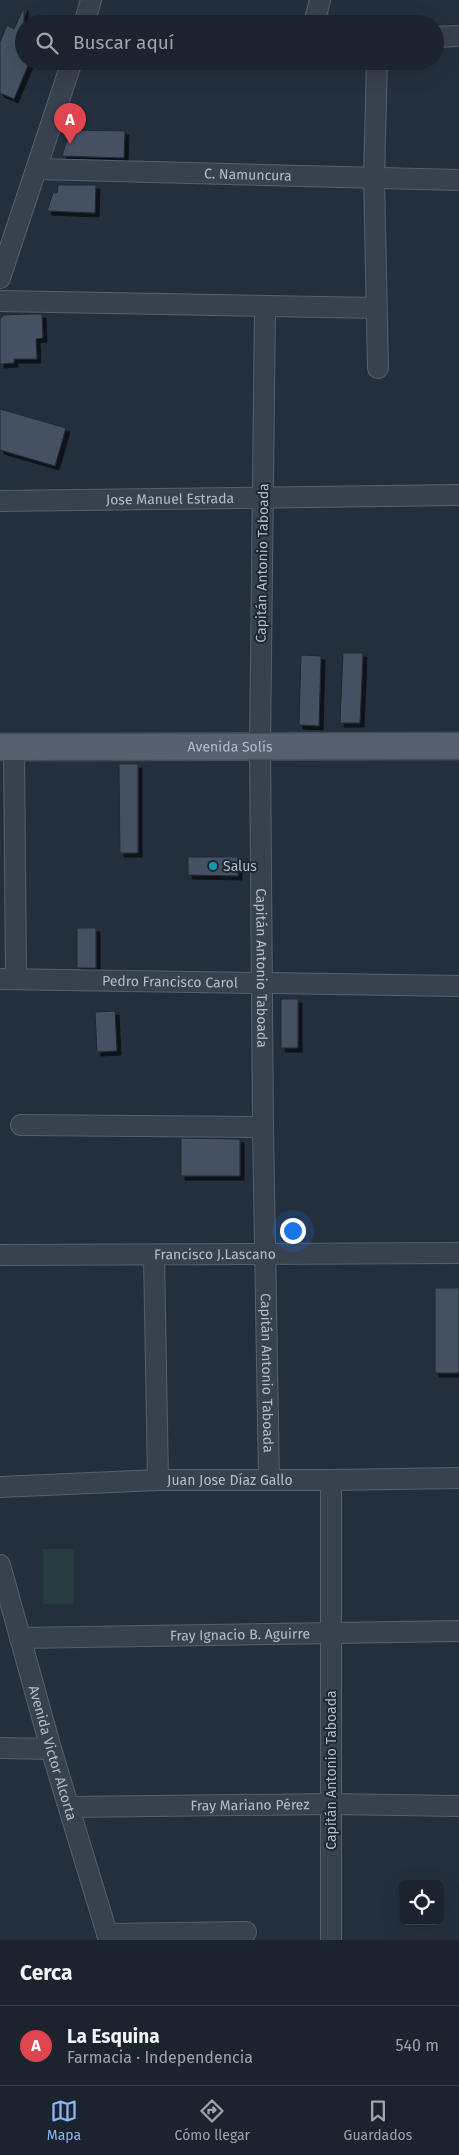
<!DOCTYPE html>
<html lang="es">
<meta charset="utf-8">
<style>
body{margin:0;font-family:"Fira Sans",sans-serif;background:#282f3a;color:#f1f3f6}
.controls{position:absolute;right:15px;bottom:15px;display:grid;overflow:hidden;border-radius:8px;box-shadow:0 5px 20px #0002}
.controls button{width:45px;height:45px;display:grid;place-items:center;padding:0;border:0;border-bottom:1px solid #39404a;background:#1b232e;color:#f1f3f6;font:25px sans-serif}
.you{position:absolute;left:292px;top:1230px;width:18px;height:18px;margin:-12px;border:4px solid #fff;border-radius:50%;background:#1a73e8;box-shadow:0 0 0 8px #1a73e833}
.badge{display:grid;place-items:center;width:32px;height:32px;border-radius:50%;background:#8ab4f8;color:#fff;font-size:16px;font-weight:700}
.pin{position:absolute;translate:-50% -41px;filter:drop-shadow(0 1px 2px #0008)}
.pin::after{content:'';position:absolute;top:26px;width:18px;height:15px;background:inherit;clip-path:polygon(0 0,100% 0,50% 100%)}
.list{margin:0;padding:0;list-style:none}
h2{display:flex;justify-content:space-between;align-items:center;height:65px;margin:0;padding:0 20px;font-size:21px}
h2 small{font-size:16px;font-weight:400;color:#a0a4aa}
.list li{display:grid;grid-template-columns:32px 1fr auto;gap:15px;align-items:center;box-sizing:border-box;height:80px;padding:0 20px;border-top:1px solid #39404a}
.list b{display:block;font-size:19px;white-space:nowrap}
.list p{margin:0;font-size:16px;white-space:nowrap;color:#a0a4aa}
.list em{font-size:16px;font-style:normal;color:#a0a4aa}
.icon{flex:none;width:28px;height:28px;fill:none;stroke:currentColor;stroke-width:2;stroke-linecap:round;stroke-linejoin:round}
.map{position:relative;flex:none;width:459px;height:1940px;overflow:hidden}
.search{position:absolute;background:#1b232e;box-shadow:0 5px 20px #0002;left:15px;right:15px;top:15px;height:55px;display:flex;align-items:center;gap:12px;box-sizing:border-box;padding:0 18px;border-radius:28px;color:#a0a4aa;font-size:19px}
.sheet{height:145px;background:#1b232e}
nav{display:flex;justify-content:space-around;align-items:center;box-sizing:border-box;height:70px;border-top:1px solid #39404a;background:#1b232e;font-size:14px;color:#a0a4aa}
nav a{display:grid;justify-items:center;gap:2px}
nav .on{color:#8ab4f8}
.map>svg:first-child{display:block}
.green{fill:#263c3f}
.building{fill:#455162;stroke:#1f2835;filter:url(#shadow)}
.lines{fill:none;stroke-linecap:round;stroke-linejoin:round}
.minor-casing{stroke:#565f6c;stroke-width:22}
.major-casing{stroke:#414a57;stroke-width:29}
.minor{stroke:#38414e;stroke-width:20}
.major{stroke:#56606e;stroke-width:26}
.culture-dot{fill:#0f9aa8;stroke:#1d2633;stroke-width:2}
.labels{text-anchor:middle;stroke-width:4;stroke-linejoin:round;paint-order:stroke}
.street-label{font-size:14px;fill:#b4bcc9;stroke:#1d2633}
.poi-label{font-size:14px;fill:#b4bcc9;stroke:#1d2633;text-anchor:start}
</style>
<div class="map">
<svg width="459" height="1940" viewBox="0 0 459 1940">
<defs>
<filter id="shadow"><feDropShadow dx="4" dy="4" stdDeviation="0" flood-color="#0009"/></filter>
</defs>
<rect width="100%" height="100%" fill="#242f3e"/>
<!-- green -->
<rect class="green" x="43" y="1549" width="31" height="55"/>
<!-- building -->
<g class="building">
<polygon points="24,7 24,61 30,61 14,99 0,93 0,42 7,25 14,29"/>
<polygon points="70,130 125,131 124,158 62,156"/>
<polygon points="58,185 96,185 95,213 47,211 53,193 57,193"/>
<polygon points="30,314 42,314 43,338 36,339 37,359 14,359 14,363 0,364 0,319 4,315"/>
<polygon points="0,409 66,428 55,466 0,450"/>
<polygon points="343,653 363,653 360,723 340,723"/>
<polygon points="301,655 321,656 319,726 299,725"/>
<polygon points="119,764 138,764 138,853 120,853"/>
<polygon points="188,857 238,857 238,876 188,875"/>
<rect x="77" y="928" width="19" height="40"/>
<rect x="281" y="999" width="17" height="49"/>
<polygon points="115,1011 117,1051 97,1052 95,1012"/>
<polygon points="181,1138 240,1139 240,1176 181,1176"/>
<rect x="435" y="1288" width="24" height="85"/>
</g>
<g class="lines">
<!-- minor casing -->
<g class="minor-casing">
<g id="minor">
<polyline points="84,24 91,0"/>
<polyline points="314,24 320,0"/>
<polyline points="435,37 459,36"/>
<polyline points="377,61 374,177 378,368"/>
<path id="s1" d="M37,169L459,180"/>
<polyline points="0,278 72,61"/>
<polyline points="0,301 376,308"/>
<path id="s2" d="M265,307L260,746L263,1127L269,1480"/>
<path id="s3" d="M0,501L459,495"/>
<polyline points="14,747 16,979"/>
<path id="s4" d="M0,979L459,986"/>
<polyline points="21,1125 263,1127"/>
<path id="s5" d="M0,1255L459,1253"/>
<polyline points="154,1255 158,1480"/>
<path id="s6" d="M0,1487L158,1480H331L459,1478"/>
<path id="s7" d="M0,1565L51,1749L109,1940"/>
<path id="s8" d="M20,1638L459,1631"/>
<polyline points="0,1748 51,1749"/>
<path id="s9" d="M70,1807L331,1804L459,1806"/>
<polyline points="107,1934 246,1932"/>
<polyline points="331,1940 331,1480"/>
</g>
</g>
<!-- major casing -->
<g class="major-casing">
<g id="major">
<path id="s10" d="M0,747L459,746"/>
</g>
</g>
<!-- minor -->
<use href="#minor" class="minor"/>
<!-- major -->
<use href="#major" class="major"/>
</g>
<!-- markers -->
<circle class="culture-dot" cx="213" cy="866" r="5"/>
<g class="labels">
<!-- street labels -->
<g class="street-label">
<text dy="5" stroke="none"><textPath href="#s1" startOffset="211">C. Namuncura</textPath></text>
<text dy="5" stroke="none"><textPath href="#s3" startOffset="170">Jose Manuel Estrada</textPath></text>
<text transform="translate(262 563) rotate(-89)" y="5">Capitán Antonio Taboada</text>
<text dy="5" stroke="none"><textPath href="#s10" startOffset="230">Avenida Solís</textPath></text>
<text dy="5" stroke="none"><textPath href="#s2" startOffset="661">Capitán Antonio Taboada</textPath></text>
<text dy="5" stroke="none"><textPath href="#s4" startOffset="170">Pedro Francisco Carol</textPath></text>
<text dy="5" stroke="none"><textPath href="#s5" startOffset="215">Francisco J.Lascano</textPath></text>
<text dy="5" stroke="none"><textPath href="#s2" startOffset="1066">Capitán Antonio Taboada</textPath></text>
<text dy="5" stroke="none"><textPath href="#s6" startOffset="230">Juan Jose Díaz Gallo</textPath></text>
<text dy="5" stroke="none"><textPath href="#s8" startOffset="220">Fray Ignacio B. Aguirre</textPath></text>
<text dy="5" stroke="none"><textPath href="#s7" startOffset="195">Avenida Victor Alcorta</textPath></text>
<text transform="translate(331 1770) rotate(-90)" y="5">Capitán Antonio Taboada</text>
<text dy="5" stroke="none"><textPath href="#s9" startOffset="180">Fray Mariano Pérez</textPath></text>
</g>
<!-- poi labels -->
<g class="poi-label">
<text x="223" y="871">Salus</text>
</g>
</g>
</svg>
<div class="controls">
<button><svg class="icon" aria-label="locate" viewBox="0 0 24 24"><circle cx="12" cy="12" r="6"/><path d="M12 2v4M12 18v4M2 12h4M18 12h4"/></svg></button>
</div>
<div class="you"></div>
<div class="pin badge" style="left:70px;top:144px;background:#e0444e">A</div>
<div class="search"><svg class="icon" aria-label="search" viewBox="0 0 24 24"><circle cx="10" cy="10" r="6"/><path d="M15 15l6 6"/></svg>Buscar aquí</div>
</div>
<section class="sheet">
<h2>Cerca<small></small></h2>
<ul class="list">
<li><span class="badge" style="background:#e0444e">A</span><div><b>La Esquina</b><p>Farmacia · Independencia</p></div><em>540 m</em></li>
</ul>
</section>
<nav>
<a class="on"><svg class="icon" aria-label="map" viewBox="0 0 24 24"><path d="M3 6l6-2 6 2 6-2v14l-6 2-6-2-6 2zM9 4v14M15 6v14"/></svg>Mapa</a>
<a><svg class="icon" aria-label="directions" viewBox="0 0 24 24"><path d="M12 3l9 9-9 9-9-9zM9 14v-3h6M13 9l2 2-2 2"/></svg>Cómo llegar</a>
<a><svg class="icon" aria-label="saved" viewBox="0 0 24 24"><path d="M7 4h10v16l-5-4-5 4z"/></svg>Guardados</a>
</nav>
